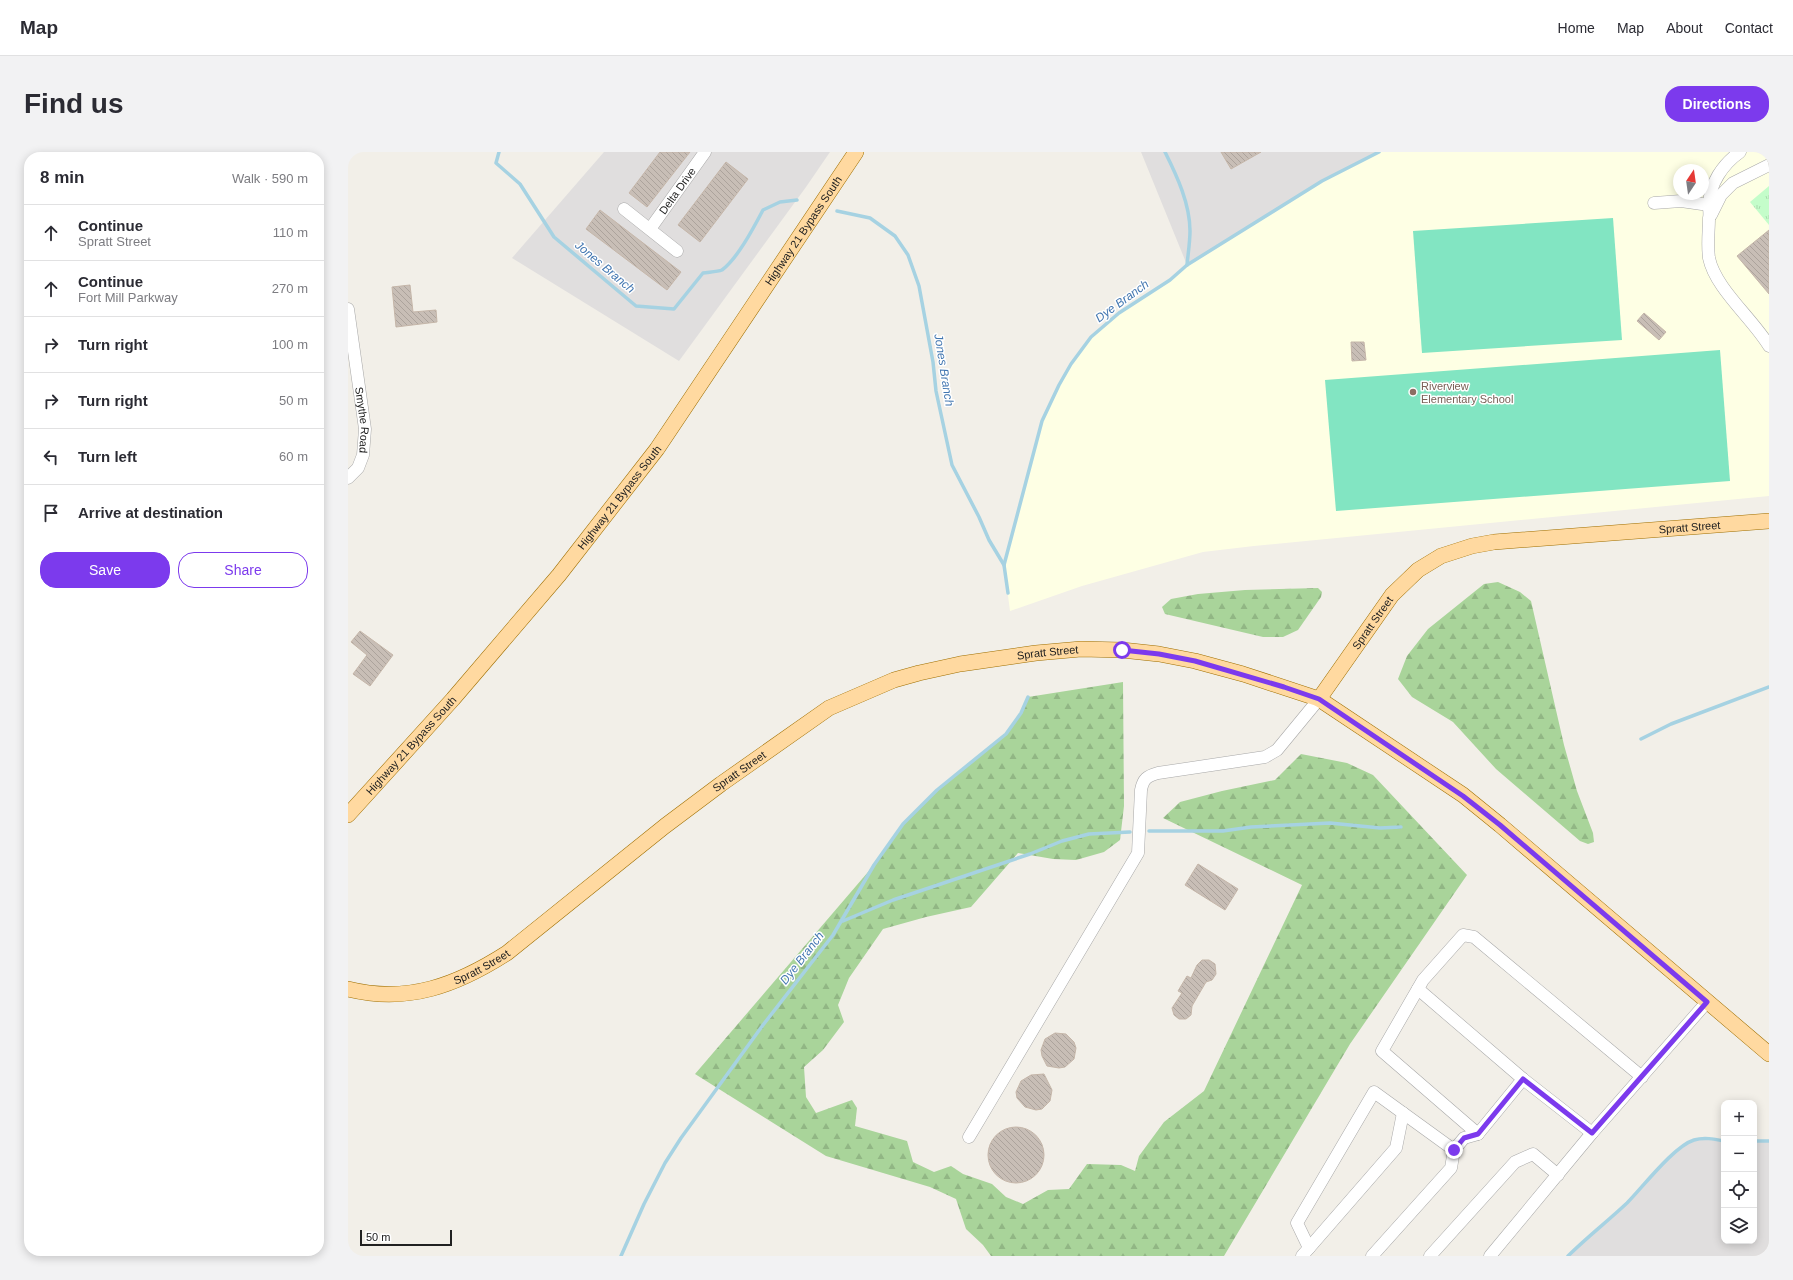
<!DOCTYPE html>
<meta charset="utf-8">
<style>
body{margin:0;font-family:Arial,sans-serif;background:#f2f2f3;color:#2b2b33}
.controls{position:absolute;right:12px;bottom:12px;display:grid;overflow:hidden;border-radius:8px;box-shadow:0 2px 10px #0003}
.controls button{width:36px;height:36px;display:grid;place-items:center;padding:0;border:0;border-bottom:1px solid #e1e1e2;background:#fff;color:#2b2b33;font:20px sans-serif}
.compass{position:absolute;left:1325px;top:12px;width:36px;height:36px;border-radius:50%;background:#fff;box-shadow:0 2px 10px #0003;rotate:13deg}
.scale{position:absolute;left:12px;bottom:10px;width:92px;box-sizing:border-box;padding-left:4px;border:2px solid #212121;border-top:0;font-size:11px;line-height:14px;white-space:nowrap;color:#212121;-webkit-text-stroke:3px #fff;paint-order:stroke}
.stop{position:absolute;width:12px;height:12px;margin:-9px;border:3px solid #7c3aed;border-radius:50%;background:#fff}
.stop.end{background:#7c3aed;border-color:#fff;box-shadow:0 1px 4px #0008}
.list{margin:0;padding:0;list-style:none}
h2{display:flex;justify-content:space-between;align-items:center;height:52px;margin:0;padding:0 16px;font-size:17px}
h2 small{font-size:13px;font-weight:400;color:#7c7c81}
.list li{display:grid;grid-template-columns:26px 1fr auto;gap:12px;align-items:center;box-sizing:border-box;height:56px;padding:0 16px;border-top:1px solid #e1e1e2}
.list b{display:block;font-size:15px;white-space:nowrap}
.list p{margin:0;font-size:13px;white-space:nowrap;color:#7c7c81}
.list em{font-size:13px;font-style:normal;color:#7c7c81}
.actions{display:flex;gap:8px;padding:12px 16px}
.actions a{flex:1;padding:9px 0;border:1px solid #7c3aed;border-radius:16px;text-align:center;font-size:14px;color:#7c3aed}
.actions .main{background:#7c3aed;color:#fff}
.icon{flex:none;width:22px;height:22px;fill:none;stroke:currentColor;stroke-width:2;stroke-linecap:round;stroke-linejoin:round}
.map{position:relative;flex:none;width:1421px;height:1104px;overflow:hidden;border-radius:16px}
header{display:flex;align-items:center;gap:24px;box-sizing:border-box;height:56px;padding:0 20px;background:#fff;border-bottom:1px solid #e1e1e2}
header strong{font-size:19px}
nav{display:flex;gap:22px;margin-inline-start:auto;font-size:14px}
.intro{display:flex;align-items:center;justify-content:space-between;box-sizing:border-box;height:96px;padding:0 24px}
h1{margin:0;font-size:28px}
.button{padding:10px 18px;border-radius:16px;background:#7c3aed;color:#fff;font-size:14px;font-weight:700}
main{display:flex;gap:24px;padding:0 24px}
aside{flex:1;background:#fff;border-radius:16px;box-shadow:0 2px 10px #0003}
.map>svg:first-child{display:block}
.residential{fill:#e0dede}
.education{fill:#feffe4;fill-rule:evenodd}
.forest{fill:url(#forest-firs)}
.park{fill:url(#park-tufts)}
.pitch{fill:#82e5c2}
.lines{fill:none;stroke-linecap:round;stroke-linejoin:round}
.stream{stroke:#a6d2e2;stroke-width:3.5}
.building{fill:url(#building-back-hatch);stroke:#c5b6a9}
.minor-casing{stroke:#a8a8a8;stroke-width:13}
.major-casing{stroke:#9f6f00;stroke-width:16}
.minor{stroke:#fff;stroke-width:12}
.major{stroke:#ffd9a0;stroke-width:15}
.route{stroke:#7c3aed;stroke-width:5}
.education-dot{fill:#8d6e63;stroke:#fff;stroke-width:1.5}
.labels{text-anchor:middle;stroke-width:3;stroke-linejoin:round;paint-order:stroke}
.street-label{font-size:11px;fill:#212121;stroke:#fff}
.education-label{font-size:11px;fill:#785e54;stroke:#fff;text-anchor:start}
.water-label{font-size:12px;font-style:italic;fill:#4377b1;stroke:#fff}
</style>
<header>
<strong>Map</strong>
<nav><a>Home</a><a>Map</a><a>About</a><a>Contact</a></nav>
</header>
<div class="intro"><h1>Find us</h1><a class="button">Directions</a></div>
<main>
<aside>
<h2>8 min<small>Walk · 590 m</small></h2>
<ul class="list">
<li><svg class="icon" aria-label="ahead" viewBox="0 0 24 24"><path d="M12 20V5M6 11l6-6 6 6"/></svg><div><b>Continue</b><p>Spratt Street</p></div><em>110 m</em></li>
<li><svg class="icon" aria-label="ahead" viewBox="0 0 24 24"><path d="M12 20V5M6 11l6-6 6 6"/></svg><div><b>Continue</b><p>Fort Mill Parkway</p></div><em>270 m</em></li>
<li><svg class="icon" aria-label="right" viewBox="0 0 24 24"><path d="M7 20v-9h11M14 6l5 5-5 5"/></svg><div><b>Turn right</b></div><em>100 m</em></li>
<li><svg class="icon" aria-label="right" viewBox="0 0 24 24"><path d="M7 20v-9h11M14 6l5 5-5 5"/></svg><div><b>Turn right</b></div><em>50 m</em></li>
<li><svg class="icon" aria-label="left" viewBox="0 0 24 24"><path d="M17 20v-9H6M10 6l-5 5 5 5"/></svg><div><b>Turn left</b></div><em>60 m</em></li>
<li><svg class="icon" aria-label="arrive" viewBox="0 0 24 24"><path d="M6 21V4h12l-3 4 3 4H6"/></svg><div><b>Arrive at destination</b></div></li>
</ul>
<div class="actions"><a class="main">Save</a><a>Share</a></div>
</aside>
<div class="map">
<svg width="1421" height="1104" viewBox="0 0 1421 1104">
<defs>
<pattern id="forest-firs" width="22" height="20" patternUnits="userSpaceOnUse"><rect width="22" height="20" fill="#a9d49a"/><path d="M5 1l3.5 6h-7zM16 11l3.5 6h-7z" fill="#91b684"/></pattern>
<pattern id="park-tufts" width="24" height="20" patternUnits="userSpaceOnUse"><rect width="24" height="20" fill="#c4fdca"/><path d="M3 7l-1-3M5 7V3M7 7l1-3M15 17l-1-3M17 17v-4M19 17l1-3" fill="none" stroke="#a8d9ad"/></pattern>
<pattern id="building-back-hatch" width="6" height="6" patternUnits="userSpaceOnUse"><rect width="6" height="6" fill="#c8beb6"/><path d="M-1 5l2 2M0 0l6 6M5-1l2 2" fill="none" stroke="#aca39c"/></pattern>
</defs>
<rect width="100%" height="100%" fill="#f2efe8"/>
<!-- residential -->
<g class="residential">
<polygon points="256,0 482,0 458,35 331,209 164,106"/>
<polygon points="793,0 1031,0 974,29 839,113"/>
<polygon points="1361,986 1376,989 1376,1089 1406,1089 1406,989 1421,989 1421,1104 1220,1104 1278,1051 1309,1017 1331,998 1345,988"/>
</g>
<!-- education -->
<path class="education" d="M1031,0H1421V344L906,394L855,400L734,434L662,459L656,413L694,269L723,212L743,185L771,161L822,128L839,113L974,29ZM1331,18H1355V42H1331Z"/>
<!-- forest -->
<g class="forest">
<polygon points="1150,430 1172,440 1183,449 1216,593 1229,639 1245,681 1246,690 1240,692 1232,689 1148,617 1105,570 1064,545 1050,527 1059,504 1080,477 1136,432"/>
<polygon points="970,436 974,440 973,445 950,478 935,485 915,485 817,462 814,455 823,447 850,442 897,438"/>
<polygon points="775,530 776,654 772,688 756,700 728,708 705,707 670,701 623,755 578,765 535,777 501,826 490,853 496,870 475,898 456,915 458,945 468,961 504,948 509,956 507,974 559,989 565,1010 586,1020 603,1014 615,1022 644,1032 658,1045 675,1052 700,1038 721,1037 739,1012 773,1013 787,1019 791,1004 816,970 856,939 954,733 815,666 832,650 874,639 927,628 953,602 999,611 1025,623 1119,723 1002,892 876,1104 643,1104 635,1093 618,1077 608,1047 582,1035 478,1004 347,922 526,713 555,672 589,638 658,582 673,561 680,545"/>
</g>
<!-- park -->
<polygon class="park" points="1421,34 1421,73 1402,50"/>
<!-- pitch -->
<g class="pitch">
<polygon points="1265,66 1274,188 1074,201 1065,79"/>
<polygon points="1372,198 1382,329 988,359 977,228"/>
</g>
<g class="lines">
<!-- stream -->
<g class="stream">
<path d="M151,0L148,11L172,32L206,85L288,154L326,157L355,121C360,120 369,120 374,118C390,106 406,75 415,58L432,50L449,48"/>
<path d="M817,0C829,24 842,52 842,79C842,90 840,102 839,113"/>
<polyline points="489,59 522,66 547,84 560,103 571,134 585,210 588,239 604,313 631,365 641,388 656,413"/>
<polyline points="660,441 656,413 694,269 711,233 723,212 743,185 771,161 822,128 839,113 974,29 1031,0"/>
<polyline points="1293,587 1323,572 1421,535"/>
<polyline points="801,679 875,679 903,675 982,671 1032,676 1053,675"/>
<polyline points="495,769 545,748 682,702 714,689 741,682 782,680"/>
<polyline points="1406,989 1421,989"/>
<polyline points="273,1104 296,1052 317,1011 333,986 415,873 485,783 526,713 555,672 589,638 658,582 673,561 680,545"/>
<path d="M1220,1104C1239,1085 1260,1069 1279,1051C1294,1036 1326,994 1346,988C1356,985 1366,987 1376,989"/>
</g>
</g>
<!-- building -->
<g class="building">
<polygon points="312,0 342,0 299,55 281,41"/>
<polygon points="873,0 913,0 883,17"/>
<polygon points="378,10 400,27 352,90 330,73"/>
<polygon points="252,58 333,120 319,138 238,77"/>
<polygon points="1421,78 1421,142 1389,104"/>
<polygon points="62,133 65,160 88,158 89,170 48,175 44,135"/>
<polygon points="1296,161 1318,180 1311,188 1289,169"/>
<polygon points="1003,190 1016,190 1018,208 1004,209"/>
<polygon points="12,479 45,503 22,534 5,522 19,503 3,490"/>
<polygon points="850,712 890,737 877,758 837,733"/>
<polygon points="854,808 861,808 867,812 868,822 864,828 858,830 844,854 843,863 838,867 831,867 826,863 824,856 834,841 830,839 839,824 843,826 849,813"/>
<polygon points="707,881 718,882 726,890 728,896 726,907 717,915 711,916 699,914 694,904 693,898 697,887"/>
<polygon points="696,922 704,938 702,949 694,957 688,958 677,955 669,946 668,940 673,929 683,923"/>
<circle cx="668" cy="1003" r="28"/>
</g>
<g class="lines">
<!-- minor casing -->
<g class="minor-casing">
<g id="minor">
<path d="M1392,0C1375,12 1361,32 1361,54C1361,58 1362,62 1361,66C1361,79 1359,92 1361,106C1367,136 1405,167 1421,194"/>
<polyline points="1306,51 1333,49 1361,53"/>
<polyline points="276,57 329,99"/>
<polyline points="1363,63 1373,43 1385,31 1421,13"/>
<path id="s1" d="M302,77L357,0"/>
<path id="s2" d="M0,157L17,277L15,303L10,316L0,326"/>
<polyline points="1070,837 1175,927 1244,981 1359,850"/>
<polyline points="1130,982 1034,899 1075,828 1115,783 1126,785 1294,925"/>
<path d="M621,985L790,701L793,638C795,627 799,624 810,621L917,605L929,598L971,547"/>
<polyline points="961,1096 1048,996 1055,961"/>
<polyline points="954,1104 961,1096 949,1071 1026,940 1106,998 1116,986 1130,982 1175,927"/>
<polyline points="1024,1104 1103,1016 1106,998"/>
<polyline points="1082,1104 1167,1010 1185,1002 1210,1023"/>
<polyline points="1142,1104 1244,981"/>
</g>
</g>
<!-- major casing -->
<g class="major-casing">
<g id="major">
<path id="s3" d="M971,547L1044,443L1070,418L1093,404L1124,394L1146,390L1421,369"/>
<path id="s4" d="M0,663L105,547L211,423L309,297L508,0"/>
<path id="s5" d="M0,837C60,852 109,833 159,801L317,674L373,632L481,556L546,528L571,521L612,512L688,501L733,497L774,498L811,502L847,509L895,522L971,547L1115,643L1152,673L1421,902"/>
</g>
</g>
<!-- minor -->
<use href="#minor" class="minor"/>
<!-- major -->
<use href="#major" class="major"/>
</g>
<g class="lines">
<!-- route -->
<polyline class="route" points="774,498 811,502 847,509 936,535 971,547 1115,644 1152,673 1359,850 1244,981 1175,927 1130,982 1116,986 1106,998"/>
</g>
<!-- markers -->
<circle class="education-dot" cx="1065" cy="240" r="4"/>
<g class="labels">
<!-- street labels -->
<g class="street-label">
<text dy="4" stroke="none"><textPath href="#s1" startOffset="47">Delta Drive</textPath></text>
<text dy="4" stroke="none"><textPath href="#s4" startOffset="742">Highway 21 Bypass South</textPath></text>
<text dy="4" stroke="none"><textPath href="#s2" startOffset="112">Smythe Road</textPath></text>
<text dy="4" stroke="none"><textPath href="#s4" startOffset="418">Highway 21 Bypass South</textPath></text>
<text dy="4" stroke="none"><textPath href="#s3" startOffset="441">Spratt Street</textPath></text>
<text dy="4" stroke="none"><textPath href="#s3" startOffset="93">Spratt Street</textPath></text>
<text dy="4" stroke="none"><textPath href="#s5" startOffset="800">Spratt Street</textPath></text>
<text dy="4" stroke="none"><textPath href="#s4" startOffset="94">Highway 21 Bypass South</textPath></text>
<text dy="4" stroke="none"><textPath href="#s5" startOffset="463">Spratt Street</textPath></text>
<text dy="4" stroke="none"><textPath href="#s5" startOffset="139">Spratt Street</textPath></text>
</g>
<!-- education labels -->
<g class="education-label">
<text x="1073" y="238">Riverview<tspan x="1073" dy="13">Elementary School</tspan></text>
</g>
<!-- water labels -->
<g class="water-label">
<text transform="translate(257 115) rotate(40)" y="4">Jones Branch</text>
<text transform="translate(774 149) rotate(-36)" y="4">Dye Branch</text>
<text transform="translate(596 218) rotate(81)" y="4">Jones Branch</text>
<text transform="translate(454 806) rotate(-52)" y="4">Dye Branch</text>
</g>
</g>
</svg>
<div class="controls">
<button>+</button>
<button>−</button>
<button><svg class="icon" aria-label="locate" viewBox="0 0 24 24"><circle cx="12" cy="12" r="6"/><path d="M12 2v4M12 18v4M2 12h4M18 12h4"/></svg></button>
<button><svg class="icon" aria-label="layers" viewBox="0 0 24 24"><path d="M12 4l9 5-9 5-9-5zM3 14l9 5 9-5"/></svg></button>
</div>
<svg class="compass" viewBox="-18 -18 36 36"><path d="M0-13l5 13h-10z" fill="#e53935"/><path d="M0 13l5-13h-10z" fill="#7c7c81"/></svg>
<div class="scale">50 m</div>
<div class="stop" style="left:774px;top:498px"></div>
<div class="stop end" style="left:1106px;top:998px"></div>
</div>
</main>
